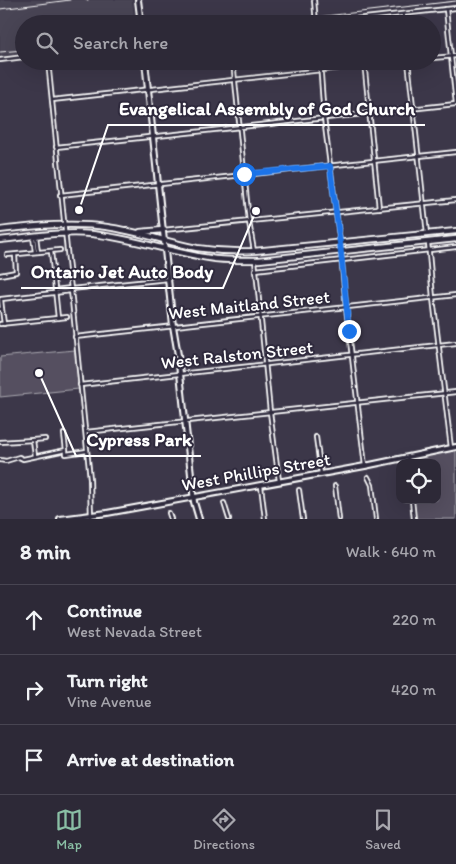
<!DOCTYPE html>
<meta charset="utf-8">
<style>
body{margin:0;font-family:Itim,sans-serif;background:#35313f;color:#f1f3f6}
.controls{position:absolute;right:15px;bottom:15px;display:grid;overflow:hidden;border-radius:10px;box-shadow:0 5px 20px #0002}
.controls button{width:45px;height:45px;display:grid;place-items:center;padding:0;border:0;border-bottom:1px solid #484552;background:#2d2937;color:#f1f3f6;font:25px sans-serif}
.stop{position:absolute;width:15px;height:15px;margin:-11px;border:4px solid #1a73e8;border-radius:50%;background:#fff}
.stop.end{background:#1a73e8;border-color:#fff;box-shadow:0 1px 5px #0008}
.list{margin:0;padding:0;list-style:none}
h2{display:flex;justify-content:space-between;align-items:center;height:65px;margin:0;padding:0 20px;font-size:21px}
h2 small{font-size:16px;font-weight:400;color:#a7a6ad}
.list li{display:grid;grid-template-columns:32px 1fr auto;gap:15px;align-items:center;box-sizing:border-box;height:70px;padding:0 20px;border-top:1px solid #484552}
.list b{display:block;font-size:19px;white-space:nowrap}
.list p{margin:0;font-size:16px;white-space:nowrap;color:#a7a6ad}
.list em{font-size:16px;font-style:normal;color:#a7a6ad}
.icon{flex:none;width:28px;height:28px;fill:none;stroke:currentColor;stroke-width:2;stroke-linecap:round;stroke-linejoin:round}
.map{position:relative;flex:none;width:456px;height:519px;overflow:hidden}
.search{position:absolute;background:#2d2937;box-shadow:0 5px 20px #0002;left:15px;right:15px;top:15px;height:55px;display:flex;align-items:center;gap:12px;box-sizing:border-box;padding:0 18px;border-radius:28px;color:#a7a6ad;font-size:19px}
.sheet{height:275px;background:#2d2937}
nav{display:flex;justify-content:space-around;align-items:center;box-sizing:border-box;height:70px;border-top:1px solid #484552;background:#2d2937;font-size:14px;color:#a7a6ad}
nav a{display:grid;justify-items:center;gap:2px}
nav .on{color:#8abfa5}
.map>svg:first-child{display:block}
.built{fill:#494455}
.green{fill:#555060;stroke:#aaa8b0}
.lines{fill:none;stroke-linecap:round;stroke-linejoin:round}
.street-casing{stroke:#fff;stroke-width:6}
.secondary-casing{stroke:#fff;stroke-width:8}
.primary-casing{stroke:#fff;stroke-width:8}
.street{stroke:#2f2a3d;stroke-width:2.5}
.secondary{stroke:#2f2a3d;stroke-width:4}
.primary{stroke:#2f2a3d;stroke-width:4.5}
.rail{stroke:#fff;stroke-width:1}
.route{stroke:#1a73e8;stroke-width:6}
.labels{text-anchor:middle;stroke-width:4;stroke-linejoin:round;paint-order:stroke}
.street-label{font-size:18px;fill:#fff;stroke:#2f2a3d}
.leader{fill:none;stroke:#fff;stroke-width:2}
.callout-dot{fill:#fff;stroke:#2f2a3d;stroke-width:2}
.callout-label{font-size:19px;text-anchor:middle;font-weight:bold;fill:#fff;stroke:#2f2a3d;stroke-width:4;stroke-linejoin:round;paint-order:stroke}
</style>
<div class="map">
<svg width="456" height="519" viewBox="0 0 456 519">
<rect width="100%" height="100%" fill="#3c3749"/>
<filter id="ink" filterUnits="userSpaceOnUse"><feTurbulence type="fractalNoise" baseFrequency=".02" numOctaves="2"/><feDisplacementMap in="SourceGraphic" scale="10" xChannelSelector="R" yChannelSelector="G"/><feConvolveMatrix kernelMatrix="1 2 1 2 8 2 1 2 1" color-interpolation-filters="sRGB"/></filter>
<g filter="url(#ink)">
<!-- built -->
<polygon class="built" points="0,0 132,0 135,24 24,24 24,53 0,56"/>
<!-- green -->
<g class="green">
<polygon points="75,350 79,389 0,397 0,357"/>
<polygon points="456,450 456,519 416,519 414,500 437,500 437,463 410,463 410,459"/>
</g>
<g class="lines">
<!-- street casing -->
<g class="street-casing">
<g id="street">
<polyline points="314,0 316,23"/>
<polyline points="446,9 456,104"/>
<polyline points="403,14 404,24"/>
<polyline points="310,24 456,8"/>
<polyline points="432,58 456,56"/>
<polyline points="0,60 24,57"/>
<polyline points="48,61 90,479 91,519"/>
<polyline points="233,61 249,222 254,251"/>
<polyline points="320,61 324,118 340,243 346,307 365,466"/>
<polyline points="364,61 379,208"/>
<polyline points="408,61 427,234"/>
<polyline points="52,100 403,61"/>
<polyline points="56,147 456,104"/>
<polyline points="60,195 456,152"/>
<polyline points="163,230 456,200"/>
<polyline points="33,236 35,252"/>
<polyline points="36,236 38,252"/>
<polyline points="428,242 433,298 451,448"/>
<polyline points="51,251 58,318"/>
<polyline points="7,255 60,250"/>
<polyline points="255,260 270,412 279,481"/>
<polyline points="255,270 456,247"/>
<polyline points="0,275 16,272 15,255"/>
<polyline points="71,289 168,279"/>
<polyline points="55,290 71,288"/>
<polyline points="0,309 2,309 1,299 71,291"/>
<polyline points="2,309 4,324"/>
<polyline points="0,324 67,317"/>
<polyline points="75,337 456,295"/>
<polyline points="80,385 456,343"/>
<polyline points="86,432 456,392"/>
<polyline points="316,437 321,474"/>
<polyline points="0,442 33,440"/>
<polyline points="66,450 66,454 87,451"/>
<polyline points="35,456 33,440 45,439"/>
<polyline points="408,457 408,463"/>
<polyline points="0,460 6,461 19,457 23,459 66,450 64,434"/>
<polyline points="368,477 372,485 376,519"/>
<polyline points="261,486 265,519"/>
<polyline points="335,486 339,519"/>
<polyline points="299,490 303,519"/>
<polyline points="412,500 414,519"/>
<polyline points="224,503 229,519"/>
<polyline points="169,513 171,519"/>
</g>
</g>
<!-- secondary casing -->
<g class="secondary-casing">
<g id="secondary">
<polyline points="138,0 141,24"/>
<polyline points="145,61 173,326 178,355 194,502 199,519"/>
<polyline points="60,519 107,513 365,466 456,447"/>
</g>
</g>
<!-- primary casing -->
<g class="primary-casing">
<g id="primary">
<path d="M0,230C36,226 71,222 107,227C137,231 166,242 197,248C216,251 234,252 254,251L456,231"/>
<polyline points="140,232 163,230"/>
<path d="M0,240C30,237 61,231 92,234C131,238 170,252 209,258C225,261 242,260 259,260L456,239"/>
</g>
</g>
<!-- street -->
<use href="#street" class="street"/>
<!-- secondary -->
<use href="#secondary" class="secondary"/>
<!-- primary -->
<use href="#primary" class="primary"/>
<!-- rail -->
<g class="rail">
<polyline points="86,0 88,0"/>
<polyline points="0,9 70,0"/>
<polyline points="256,24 456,1"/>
<polyline points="0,52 24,50"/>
</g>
</g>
</g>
<g class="lines" filter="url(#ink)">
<!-- route -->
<polyline class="route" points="244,174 330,166 340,243 349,331"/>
</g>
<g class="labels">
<!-- street labels -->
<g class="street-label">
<text transform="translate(249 305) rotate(-6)" y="6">West Maitland Street</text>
<text transform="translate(237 355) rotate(-6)" y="6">West Ralston Street</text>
<text transform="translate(256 472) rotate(-10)" y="6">West Phillips Street</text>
</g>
</g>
<!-- callouts -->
<path class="leader" d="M79 210L108 125H425M256 211L223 288H21M39 373L76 456H201"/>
<g class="callout-dot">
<circle cx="79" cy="210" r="5"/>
<circle cx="256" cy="211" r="5"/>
<circle cx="39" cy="373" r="5"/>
</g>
<g class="callout-label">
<text x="267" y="115">Evangelical Assembly of God Church</text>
<text x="122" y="278">Ontario Jet Auto Body</text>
<text x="139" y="446">Cypress Park</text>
</g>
</svg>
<div class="controls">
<button><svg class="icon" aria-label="locate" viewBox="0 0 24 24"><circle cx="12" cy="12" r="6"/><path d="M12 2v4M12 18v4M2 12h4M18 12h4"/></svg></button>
</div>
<div class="stop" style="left:244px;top:174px"></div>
<div class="stop end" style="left:349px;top:331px"></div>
<div class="search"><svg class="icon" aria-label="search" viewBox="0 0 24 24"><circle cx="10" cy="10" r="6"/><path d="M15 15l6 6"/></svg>Search here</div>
</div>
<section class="sheet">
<h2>8 min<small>Walk · 640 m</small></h2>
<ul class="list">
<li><svg class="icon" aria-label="ahead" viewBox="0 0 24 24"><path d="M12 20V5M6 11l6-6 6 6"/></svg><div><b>Continue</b><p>West Nevada Street</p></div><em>220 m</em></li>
<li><svg class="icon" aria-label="right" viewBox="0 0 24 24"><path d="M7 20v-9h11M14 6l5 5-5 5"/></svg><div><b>Turn right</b><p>Vine Avenue</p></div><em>420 m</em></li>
<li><svg class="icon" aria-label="arrive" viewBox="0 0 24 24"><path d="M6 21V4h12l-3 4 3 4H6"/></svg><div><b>Arrive at destination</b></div></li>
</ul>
</section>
<nav>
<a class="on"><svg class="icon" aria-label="map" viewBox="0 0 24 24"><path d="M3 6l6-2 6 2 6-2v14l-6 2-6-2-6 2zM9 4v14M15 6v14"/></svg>Map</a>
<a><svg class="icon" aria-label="directions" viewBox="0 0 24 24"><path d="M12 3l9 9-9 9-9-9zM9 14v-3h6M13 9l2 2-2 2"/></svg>Directions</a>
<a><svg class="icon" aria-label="saved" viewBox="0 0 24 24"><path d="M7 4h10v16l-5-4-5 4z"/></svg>Saved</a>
</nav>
